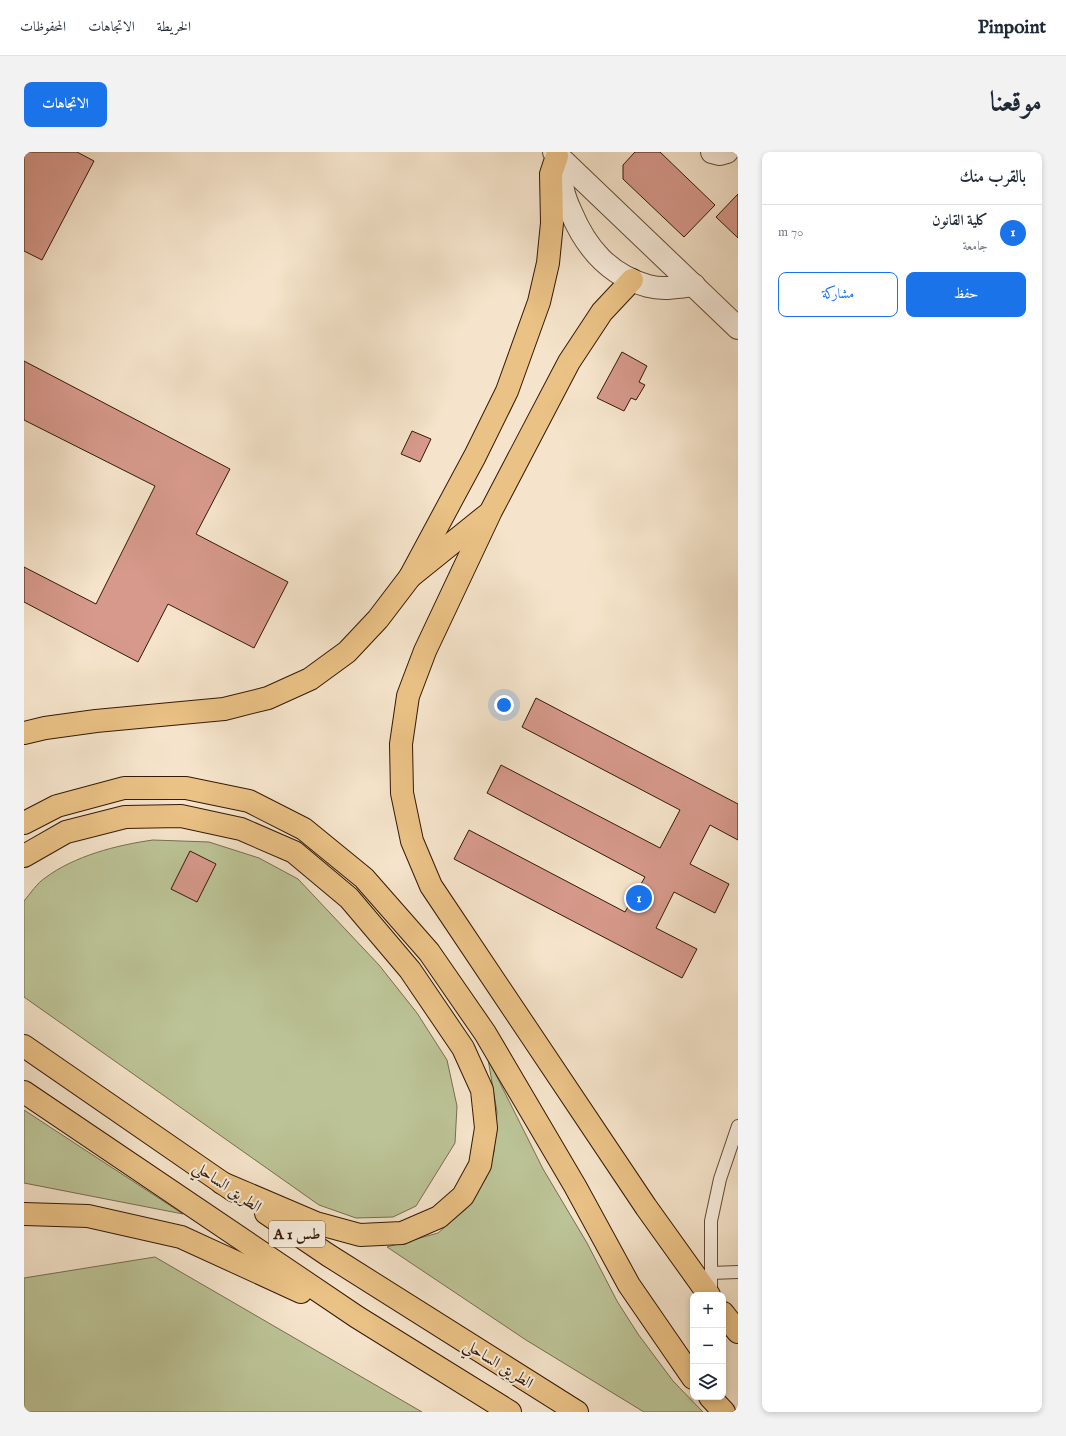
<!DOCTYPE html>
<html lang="ar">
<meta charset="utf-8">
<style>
body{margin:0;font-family:"IM FELL English",Amiri,serif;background:#f2f2f3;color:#1f2937;direction:rtl}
.controls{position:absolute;right:12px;bottom:12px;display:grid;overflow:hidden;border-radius:8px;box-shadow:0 2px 6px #0003}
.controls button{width:36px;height:36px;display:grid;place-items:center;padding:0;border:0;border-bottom:1px solid #e0e1e3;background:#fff;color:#1f2937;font:20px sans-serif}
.you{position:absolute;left:480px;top:553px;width:14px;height:14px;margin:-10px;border:3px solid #fff;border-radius:50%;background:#1a73e8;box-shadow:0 0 0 6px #1a73e833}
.badge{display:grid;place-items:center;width:26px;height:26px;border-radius:50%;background:#1a73e8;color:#fff;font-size:13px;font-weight:700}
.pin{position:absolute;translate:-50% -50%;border:2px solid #fff;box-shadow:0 1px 4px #0006}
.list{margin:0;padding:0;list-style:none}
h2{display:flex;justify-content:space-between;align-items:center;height:52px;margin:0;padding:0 16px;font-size:17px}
h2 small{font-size:13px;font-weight:400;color:#747a83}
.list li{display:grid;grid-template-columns:26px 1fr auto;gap:12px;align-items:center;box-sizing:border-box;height:56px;padding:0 16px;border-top:1px solid #e0e1e3}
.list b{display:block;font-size:15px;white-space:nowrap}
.list p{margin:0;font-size:13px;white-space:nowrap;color:#747a83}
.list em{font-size:13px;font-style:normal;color:#747a83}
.actions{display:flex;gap:8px;padding:12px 16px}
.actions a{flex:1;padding:9px 0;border:1px solid #1a73e8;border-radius:8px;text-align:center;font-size:14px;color:#1a73e8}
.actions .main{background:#1a73e8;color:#fff}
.icon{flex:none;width:22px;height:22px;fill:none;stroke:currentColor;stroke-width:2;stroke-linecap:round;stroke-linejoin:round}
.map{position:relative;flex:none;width:714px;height:1260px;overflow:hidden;direction:ltr;border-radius:8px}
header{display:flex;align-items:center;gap:24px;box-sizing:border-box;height:56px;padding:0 20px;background:#fff;border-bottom:1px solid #e0e1e3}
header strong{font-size:19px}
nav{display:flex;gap:22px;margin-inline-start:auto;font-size:14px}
.intro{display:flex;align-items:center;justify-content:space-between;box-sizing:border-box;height:96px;padding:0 24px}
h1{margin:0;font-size:28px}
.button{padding:10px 18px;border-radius:8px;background:#1a73e8;color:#fff;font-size:14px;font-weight:700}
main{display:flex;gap:24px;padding:0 24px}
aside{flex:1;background:#fff;border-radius:8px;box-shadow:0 2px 6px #0003}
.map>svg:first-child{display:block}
.green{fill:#bcc497;stroke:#786e4e}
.building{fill:#d6998b;stroke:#341906}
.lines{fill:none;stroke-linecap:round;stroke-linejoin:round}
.service-casing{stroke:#644c37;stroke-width:14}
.minor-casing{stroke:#644c37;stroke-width:24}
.tertiary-casing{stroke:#644c37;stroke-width:24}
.primary-casing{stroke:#341906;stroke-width:24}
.trunk-casing{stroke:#341906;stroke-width:24}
.service{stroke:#f8eddd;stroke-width:12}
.minor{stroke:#f8eddd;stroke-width:22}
.tertiary{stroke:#f8eddd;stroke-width:22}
.primary{stroke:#eac286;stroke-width:22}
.trunk{stroke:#eac286;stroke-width:22}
.labels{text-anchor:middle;stroke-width:4;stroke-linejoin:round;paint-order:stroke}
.shield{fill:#f8eddd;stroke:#6f5946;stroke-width:1}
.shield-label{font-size:15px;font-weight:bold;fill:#341906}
.street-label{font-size:16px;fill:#341906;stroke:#f8eddd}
</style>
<header>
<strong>Pinpoint</strong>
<nav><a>الخريطة</a><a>الاتجاهات</a><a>المحفوظات</a></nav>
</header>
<div class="intro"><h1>موقعنا</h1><a class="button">الاتجاهات</a></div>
<main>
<aside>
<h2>بالقرب منك<small></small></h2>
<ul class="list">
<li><span class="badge">1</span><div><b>كلية القانون</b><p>جامعة</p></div><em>70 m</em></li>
</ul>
<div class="actions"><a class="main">حفظ</a><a>مشاركة</a></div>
</aside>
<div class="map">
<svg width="714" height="1260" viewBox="0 0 714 1260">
<rect width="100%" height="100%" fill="#f5e4cb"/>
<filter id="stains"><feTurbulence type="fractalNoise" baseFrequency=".005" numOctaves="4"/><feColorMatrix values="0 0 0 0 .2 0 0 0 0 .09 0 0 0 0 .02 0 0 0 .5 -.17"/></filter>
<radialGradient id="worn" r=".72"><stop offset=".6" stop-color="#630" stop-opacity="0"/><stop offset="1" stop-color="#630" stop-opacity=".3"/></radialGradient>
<!-- green -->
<g class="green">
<path d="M129,688L185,690L235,706L274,727L355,813L393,861L423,908L433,954L431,991L392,1054L369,1065L332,1066L295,1053L0,845V749C6,742 13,731 21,726C50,704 93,693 129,688Z"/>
<polygon points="464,907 519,1017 563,1091 593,1149 614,1182 649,1229 679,1260 620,1260 502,1188 363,1095 414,1081 443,1056 462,1026 470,1000 473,960"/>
<polygon points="0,958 159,1062 0,1031"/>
<polygon points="131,1105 398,1260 0,1260 0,1126"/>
</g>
<!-- building -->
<g class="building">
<polygon points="0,0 53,0 70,9 18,108 0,99"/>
<polygon points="611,0 636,0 691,53 660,85 599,27 599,13"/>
<polygon points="714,42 714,86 692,65"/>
<polygon points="598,200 623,214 615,230 621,233 612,248 607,246 600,259 573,246"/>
<polygon points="0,209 206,317 172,382 264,430 230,496 144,452 114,510 0,450 0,415 72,452 131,334 0,268"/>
<polygon points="388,279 407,287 396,310 377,302"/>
<polygon points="512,546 714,652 714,688 686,673 666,712 705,732 691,761 650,740 632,776 673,797 658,826 430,707 445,678 601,760 621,725 463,641 477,613 636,696 656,658 498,575"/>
<polygon points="166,699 192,712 173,750 147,737"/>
</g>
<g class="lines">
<!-- service casing -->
<g class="service-casing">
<g id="service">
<polyline points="687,1121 714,1120"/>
<polyline points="687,1143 687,1069 696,1027 714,974"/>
</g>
</g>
<!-- minor casing -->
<g class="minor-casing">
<polyline id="minor" points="688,0 696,2 703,0"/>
</g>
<!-- tertiary casing -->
<g class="tertiary-casing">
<g id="tertiary">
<polyline points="530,0 714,176"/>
<path d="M540,10C535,29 539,43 547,60C562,96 585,123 624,134C639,138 655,135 670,133"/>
</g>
</g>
<!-- primary casing -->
<g class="primary-casing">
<g id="primary">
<polyline points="608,128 578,160 545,210 467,359 401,499 384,544 377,592 378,641 388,689 407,734 622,1055 685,1143"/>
<polyline points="386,425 463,363"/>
<polyline points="699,1161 714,1180"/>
</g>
</g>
<!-- trunk casing -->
<g class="trunk-casing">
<g id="trunk">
<polyline points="0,581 21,576 72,569 200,557 244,546 286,527 323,500 354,467 386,425 451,304 483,239 515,150 524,111 528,71 527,22 533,4"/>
<polyline points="0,671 33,654 100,636 162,636 225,649 280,677 340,726 405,800 461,881 551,1034 605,1133 669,1226"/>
<polyline points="0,704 42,680 101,665 157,664 217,677 270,700 325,746 386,818 439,896 458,938 462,976 456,1013 439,1044 415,1065 378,1081 336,1083 292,1071 198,1031"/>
<polyline points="0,894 210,1039"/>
<polyline points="0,940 333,1165 486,1260"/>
<polyline points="242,1061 304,1103 553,1260"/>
<polyline points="0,1062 64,1064 157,1085 277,1140"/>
<polyline points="686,1245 700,1260"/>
</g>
</g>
<!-- service -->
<use href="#service" class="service"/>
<!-- minor -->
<use href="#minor" class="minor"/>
<!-- tertiary -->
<use href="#tertiary" class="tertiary"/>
<!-- primary -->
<use href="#primary" class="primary"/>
<!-- trunk -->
<use href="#trunk" class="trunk"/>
</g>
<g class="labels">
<!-- shield labels -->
<rect class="shield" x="245" y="1069" width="56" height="26" rx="3"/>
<g class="shield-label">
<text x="273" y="1087">A 1 طس</text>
</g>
<!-- street labels -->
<g class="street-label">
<text transform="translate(204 1034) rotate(34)" y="6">الطريق الساحلي</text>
<text transform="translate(475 1211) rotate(32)" y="6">الطريق الساحلي</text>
</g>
</g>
<rect width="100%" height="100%" filter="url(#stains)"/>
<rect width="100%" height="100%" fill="url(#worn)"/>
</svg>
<div class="controls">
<button>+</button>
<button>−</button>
<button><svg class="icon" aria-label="layers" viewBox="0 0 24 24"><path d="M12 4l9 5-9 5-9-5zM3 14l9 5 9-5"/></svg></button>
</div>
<div class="you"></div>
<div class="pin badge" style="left:615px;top:746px">1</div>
</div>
</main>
